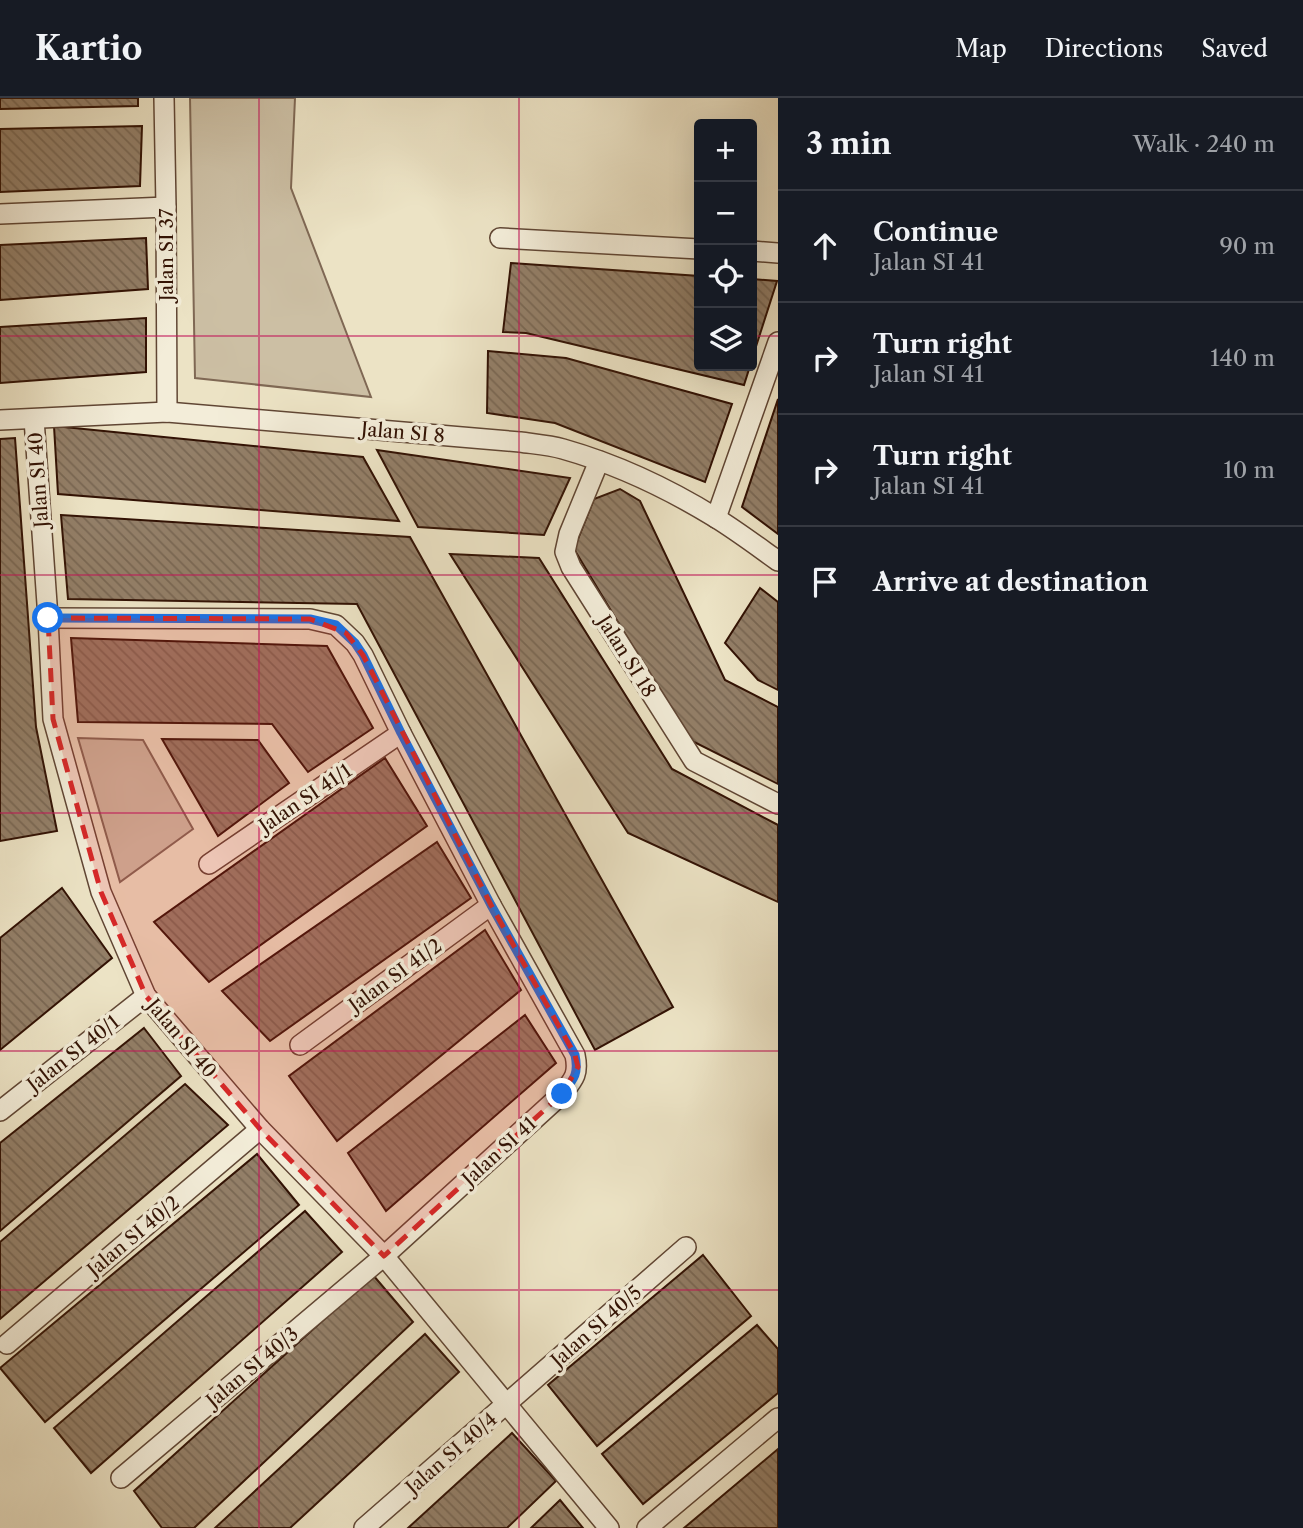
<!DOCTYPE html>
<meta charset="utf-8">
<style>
body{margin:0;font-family:"Libre Caslon Text",serif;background:#242831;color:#f1f3f6}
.controls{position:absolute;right:21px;top:21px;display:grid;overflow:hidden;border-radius:7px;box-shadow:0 7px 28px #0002}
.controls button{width:63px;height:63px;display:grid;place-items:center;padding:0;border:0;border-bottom:2px solid #363941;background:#171b24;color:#f1f3f6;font:35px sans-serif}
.stop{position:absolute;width:21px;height:21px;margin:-16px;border:5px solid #1a73e8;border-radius:50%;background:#fff}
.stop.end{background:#1a73e8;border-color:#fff;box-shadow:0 2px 7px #0008}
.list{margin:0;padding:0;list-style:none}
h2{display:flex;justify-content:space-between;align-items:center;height:91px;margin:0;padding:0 28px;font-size:30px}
h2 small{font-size:23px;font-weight:400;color:#9ea1a6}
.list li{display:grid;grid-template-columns:46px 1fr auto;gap:21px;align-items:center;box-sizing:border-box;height:112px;padding:0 28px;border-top:2px solid #363941}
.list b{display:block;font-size:26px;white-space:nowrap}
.list p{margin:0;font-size:23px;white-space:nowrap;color:#9ea1a6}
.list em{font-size:23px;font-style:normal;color:#9ea1a6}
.icon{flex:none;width:38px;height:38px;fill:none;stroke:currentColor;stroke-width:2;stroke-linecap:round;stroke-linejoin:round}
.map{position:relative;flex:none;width:778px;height:1430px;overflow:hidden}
header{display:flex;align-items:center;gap:42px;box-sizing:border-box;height:98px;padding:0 35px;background:#171b24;border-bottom:2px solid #363941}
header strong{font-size:33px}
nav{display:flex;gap:38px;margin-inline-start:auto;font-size:24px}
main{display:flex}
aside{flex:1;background:#171b24}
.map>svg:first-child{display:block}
.grass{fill:#ccbfa4;stroke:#7f6854;stroke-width:2}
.building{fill:url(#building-back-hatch);stroke:#321204;stroke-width:2}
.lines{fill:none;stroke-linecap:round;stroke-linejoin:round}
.street-casing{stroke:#604634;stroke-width:22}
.street{stroke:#f3edd9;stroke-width:19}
.route{stroke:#1a73e8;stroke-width:9}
.marked{fill:#d62828;fill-opacity:0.2;stroke:#d62828;stroke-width:5;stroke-dasharray:14 9;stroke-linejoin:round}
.grid{fill:none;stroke:#c2185b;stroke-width:2;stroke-opacity:0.55}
.labels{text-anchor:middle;stroke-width:7;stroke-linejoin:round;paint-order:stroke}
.street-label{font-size:19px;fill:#321204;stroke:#f3edd9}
</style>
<header>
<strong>Kartio</strong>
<nav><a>Map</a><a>Directions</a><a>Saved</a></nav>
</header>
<main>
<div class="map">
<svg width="778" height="1430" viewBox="0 0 778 1430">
<defs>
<pattern id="building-back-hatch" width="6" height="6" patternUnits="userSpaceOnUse" patternTransform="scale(1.75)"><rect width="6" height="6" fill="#937f68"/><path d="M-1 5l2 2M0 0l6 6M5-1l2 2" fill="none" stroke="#796753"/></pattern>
</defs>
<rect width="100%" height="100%" fill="#ece3c5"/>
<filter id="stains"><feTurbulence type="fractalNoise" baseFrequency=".00286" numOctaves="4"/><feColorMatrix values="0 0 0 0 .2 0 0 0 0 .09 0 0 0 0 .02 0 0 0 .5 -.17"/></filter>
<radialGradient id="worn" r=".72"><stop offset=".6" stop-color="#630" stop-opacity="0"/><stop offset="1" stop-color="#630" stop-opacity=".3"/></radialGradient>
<!-- grass -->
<g class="grass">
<polygon points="190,0 295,0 291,90 371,299 195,280"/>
<polygon points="78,640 143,642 193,731 120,784"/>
</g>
<!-- building -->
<g class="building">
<polygon points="0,0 138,0 138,8 0,11"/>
<polygon points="142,28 140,88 0,94 0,31"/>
<polygon points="146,140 148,191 0,202 0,147"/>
<polygon points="511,165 699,178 699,268 750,268 744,287 526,235 503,234"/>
<polygon points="752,181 777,183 752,261"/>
<polygon points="146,220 146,274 0,285 0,229"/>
<polygon points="488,253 566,260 732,306 705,384 555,325 487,315"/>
<polygon points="778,301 778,436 742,409"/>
<polygon points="54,328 363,359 399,423 58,396"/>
<polygon points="15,340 36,629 57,733 0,743 0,341"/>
<polygon points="377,352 570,380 544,437 418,429"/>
<polygon points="620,391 640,403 725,582 778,609 778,686 688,641 574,451 594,401"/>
<polygon points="61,417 410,439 673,909 595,952 357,506 68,501"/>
<polygon points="450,456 539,460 672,671 778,727 778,804 628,735"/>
<polygon points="760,490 778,504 778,592 758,582 725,545"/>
<polygon points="71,540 327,548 373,630 308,674 272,626 78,624"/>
<polygon points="162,641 258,642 289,685 218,738"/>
<polygon points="385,660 427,728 209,884 154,824"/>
<polygon points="437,744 471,800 270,943 222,893"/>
<polygon points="62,790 112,860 0,952 0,840"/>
<polygon points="485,832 521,892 337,1043 289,978"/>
<polygon points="525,917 556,965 386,1113 348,1055"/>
<polygon points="144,930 181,978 0,1133 0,1045"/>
<polygon points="185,986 228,1027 0,1221 0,1144"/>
<polygon points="257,1056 299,1107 45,1324 0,1270"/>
<polygon points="305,1113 342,1154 91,1375 54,1330"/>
<polygon points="703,1157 751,1218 597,1348 548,1287"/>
<polygon points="373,1177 413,1224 194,1430 162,1430 134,1393"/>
<polygon points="757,1227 778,1251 778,1295 643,1406 602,1356"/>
<polygon points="425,1236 459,1274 290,1430 215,1430"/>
<polygon points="512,1335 556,1383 507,1430 408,1430"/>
<polygon points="778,1351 778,1430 684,1430"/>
<polygon points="560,1402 583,1430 531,1430"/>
</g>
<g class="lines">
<!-- street casing -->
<g class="street-casing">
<g id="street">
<polyline points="164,0 166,109 167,314"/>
<polyline points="0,116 166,109"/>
<polyline points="500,140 699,151"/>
<polyline points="752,153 778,155"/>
<polyline points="34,321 48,520 53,621 101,794 146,898 260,1031 384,1158 609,1430"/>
<path d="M0,322L167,314L520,344C534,346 549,347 563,351C616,366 669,391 716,420C737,433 757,448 778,463"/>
<polyline points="599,363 569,436 565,454 571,469 694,663 778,706"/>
<polyline points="716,420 778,244"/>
<path d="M48,520L310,521L336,527L355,545L363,557L401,635L491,807L575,957C579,976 574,981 562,996L384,1158L121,1380"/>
<polyline points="209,766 401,635"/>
<polyline points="300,947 491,807"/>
<polyline points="0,1013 146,898"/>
<polyline points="7,1246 260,1031"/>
<polyline points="364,1430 686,1149"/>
<polyline points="647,1430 778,1320"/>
</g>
</g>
<!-- street -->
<use href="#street" class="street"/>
</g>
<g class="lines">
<!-- route -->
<path class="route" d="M48,520L310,521L336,527L355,545L363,557L401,635L491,807L575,957C579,976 574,981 562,996"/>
</g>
<!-- marked area -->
<path class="marked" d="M48,520L310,521L346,535L363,557L491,807L575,957L578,969L562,996L384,1158L260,1031L146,898L101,794L53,621Z"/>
<!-- grid -->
<path class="grid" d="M259,0V1430M519,0V1430M0,238H699M752,238H778M0,477H778M0,715H778M0,953H778M0,1192H778"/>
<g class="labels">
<!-- street labels -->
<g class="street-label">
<text transform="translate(166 157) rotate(-90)" y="7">Jalan SI 37</text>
<text transform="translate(403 334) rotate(5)" y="7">Jalan SI 8</text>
<text transform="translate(38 382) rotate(-94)" y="7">Jalan SI 40</text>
<text transform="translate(627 558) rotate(58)" y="7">Jalan SI 18</text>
<text transform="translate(305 700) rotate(-34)" y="7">Jalan SI 41/1</text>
<text transform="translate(395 877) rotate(-36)" y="7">Jalan SI 41/2</text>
<text transform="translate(182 940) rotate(50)" y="7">Jalan SI 40</text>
<text transform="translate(73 955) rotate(-38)" y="7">Jalan SI 40/1</text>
<text transform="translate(499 1053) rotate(-42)" y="7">Jalan SI 41</text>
<text transform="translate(133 1138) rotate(-40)" y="7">Jalan SI 40/2</text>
<text transform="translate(596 1228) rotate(-41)" y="7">Jalan SI 40/5</text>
<text transform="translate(252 1269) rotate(-40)" y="7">Jalan SI 40/3</text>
<text transform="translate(451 1355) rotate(-41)" y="7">Jalan SI 40/4</text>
</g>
</g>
<rect width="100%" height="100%" filter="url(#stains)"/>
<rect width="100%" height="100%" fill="url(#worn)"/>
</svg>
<div class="controls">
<button>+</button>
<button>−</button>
<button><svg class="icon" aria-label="locate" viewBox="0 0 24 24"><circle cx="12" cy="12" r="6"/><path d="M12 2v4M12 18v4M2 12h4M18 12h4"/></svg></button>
<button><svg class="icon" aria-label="layers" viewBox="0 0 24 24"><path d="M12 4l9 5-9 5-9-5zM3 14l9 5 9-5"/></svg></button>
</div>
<div class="stop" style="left:48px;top:520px"></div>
<div class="stop end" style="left:562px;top:996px"></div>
</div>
<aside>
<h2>3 min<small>Walk · 240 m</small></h2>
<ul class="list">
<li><svg class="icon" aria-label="ahead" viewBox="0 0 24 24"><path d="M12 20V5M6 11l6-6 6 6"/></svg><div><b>Continue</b><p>Jalan SI 41</p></div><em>90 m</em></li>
<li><svg class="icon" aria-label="right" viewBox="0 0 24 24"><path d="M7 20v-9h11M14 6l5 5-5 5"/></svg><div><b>Turn right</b><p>Jalan SI 41</p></div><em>140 m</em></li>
<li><svg class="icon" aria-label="right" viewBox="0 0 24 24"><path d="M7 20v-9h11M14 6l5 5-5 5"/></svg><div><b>Turn right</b><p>Jalan SI 41</p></div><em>10 m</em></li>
<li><svg class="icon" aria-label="arrive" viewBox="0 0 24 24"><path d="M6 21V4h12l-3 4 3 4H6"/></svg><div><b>Arrive at destination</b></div></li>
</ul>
</aside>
</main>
